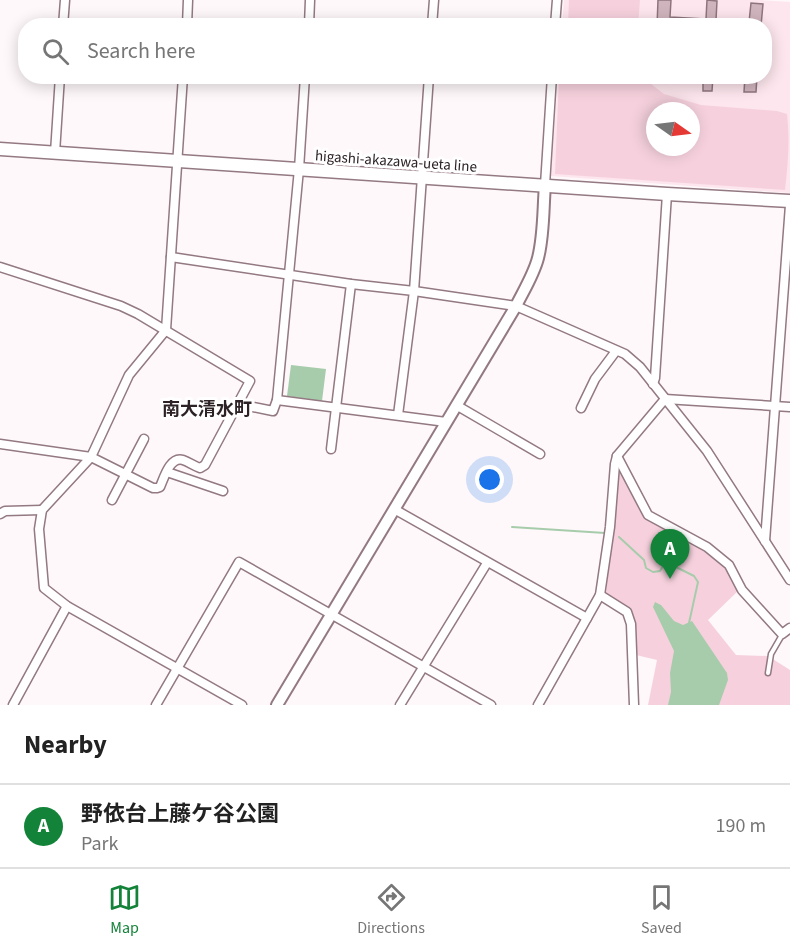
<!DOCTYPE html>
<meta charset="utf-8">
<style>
body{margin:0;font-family:"Source Sans 3","Noto Sans JP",sans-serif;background:#f6f6f6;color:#222}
.compass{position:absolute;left:646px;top:102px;width:54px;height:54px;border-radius:50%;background:#fff;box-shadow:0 3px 15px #0003;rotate:104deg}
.you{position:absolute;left:490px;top:480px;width:21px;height:21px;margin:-15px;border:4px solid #fff;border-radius:50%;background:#1a73e8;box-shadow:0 0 0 9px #1a73e833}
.badge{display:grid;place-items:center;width:39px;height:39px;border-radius:50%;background:#14833a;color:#fff;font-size:20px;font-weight:700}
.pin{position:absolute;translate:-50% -50px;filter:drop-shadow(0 2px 3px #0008)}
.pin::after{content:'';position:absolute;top:32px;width:21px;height:18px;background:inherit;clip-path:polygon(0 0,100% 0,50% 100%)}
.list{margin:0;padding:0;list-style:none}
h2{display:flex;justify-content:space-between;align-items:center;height:78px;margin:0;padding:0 24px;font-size:26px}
h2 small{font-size:20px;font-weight:400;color:#767676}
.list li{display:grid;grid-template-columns:39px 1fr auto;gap:18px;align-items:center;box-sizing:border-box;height:84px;padding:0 24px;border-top:2px solid #e0e0e0}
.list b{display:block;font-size:22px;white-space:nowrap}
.list p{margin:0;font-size:20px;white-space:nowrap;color:#767676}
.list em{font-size:20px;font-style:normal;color:#767676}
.icon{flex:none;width:33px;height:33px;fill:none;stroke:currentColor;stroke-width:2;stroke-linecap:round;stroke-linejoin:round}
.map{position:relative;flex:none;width:790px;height:705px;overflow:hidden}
.search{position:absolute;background:#fff;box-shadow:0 3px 15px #0003;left:18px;right:18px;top:18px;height:66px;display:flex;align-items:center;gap:15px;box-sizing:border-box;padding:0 21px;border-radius:24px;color:#767676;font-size:22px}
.sheet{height:162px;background:#fff}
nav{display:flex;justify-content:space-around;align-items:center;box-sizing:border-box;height:84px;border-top:2px solid #e0e0e0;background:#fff;font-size:16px;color:#767676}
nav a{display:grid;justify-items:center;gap:3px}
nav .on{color:#14833a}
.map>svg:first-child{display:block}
.built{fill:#fde6ed;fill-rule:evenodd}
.green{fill:#f6d1dd;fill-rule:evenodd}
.water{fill:#a7ccac}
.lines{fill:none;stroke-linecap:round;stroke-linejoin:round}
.stream{stroke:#a7ccac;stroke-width:2}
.building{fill:#d0b4bd;stroke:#8e757d;stroke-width:1.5}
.service-casing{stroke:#937981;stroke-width:7}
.minor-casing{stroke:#937981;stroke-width:11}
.tertiary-casing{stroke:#937981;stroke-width:14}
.secondary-casing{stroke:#937981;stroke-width:15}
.service{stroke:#fff;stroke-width:4}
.minor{stroke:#fff;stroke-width:8}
.tertiary{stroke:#fff;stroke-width:10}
.secondary{stroke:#fff;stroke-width:12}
.labels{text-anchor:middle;stroke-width:6;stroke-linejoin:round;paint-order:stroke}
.street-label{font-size:15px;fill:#2d2326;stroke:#fff}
.quarter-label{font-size:18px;font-weight:bold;fill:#2d2326;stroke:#fff}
</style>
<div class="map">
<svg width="790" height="705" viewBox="0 0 790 705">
<rect width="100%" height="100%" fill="#fef8fa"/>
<!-- built -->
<path class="built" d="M564,0H760L790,2V193L551,176L558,77L764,76V26L562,25ZM655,111H691V147H655Z"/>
<!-- green -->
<g class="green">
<polygon points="569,0 640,0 638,25 568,25"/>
<path d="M559,77H642L664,94L701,105L777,111L787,114C790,140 788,164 785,190L555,174ZM655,111H691V147H655Z"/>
<polygon points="619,463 647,519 703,550 725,568 739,590 708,620 736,655 768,656 790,670 790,705 648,705 657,660 636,655 636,624 631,608 606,593"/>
</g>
<!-- water -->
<g class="water">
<polygon points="291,365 326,369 322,401 287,396"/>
<polygon points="655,602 661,605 674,621 683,625 692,621 727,673 728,680 719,705 668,705 671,692 670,673 674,651 653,607"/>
</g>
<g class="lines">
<!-- stream -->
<g class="stream">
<polyline points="512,527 605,533"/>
<polyline points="619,537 644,560 646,568 653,572 660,571 663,566 668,563 694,576 698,582 689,623"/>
</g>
</g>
<!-- building -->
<g class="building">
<polygon points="658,0 671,0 670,17 706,19 707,0 717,1 716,20 749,22 751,3 763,4 761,26 716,22 716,26 706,26 706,21 670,18 670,26 657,26"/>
<polygon points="655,76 668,76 668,82 655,81"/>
<polygon points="703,76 713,76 712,91 703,91"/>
<polygon points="745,76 757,76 756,92 744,92"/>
</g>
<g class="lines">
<!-- service casing -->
<g class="service-casing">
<polyline id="service" points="768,673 771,654 782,635"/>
</g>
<!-- minor casing -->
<g class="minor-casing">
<g id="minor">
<polyline points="63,26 65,0"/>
<polyline points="187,26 188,0"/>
<polyline points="309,26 310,0"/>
<polyline points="432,26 434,0"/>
<polyline points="555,26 557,0"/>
<polyline points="183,76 166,330 129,375 91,457 42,510 39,529 44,588 67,606 242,705"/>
<polyline points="305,76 299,169 277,400 446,422"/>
<polyline points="55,153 60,76"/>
<polyline points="545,185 552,76"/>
<polyline points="171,257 351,284 414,291 516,306 625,354 640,367 707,451 790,580"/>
<path d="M0,267L121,306L138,314L250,381L205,465L200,468C194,466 189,462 183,460C170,456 164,478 160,487L157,488H153L91,457L0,444"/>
<polyline points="653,384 655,378 667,194"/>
<polyline points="238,404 273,411 277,400"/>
<polyline points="456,405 540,454"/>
<polyline points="581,408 595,379 616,351"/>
<polyline points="398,415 414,291 429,76"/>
<polyline points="331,449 351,284"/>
<polyline points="617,456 648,515 707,547 729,565 742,590 782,634 790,628"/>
<polyline points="167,472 223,491"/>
<polyline points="112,500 144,439"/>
<polyline points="394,509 587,618"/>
<polyline points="0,514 5,511 42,510"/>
<polyline points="765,541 790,205"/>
<polyline points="600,595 627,612 631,624 634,705"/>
<polyline points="13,705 67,606"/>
<polyline points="156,705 239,562 491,705"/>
<polyline points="400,705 487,563"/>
<polyline points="538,705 600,595 610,527 615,464 617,456 665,399 790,407"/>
</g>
</g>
<!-- tertiary casing -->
<g class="tertiary-casing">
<path id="tertiary" d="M277,705L516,306C524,290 534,274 538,258C544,235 543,209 545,185"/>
</g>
<!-- secondary casing -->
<g class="secondary-casing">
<polyline id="secondary" points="0,149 667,194 790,201"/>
</g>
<!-- service -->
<use href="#service" class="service"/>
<!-- minor -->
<use href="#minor" class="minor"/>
<!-- tertiary -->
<use href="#tertiary" class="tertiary"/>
<!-- secondary -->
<use href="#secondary" class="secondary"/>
</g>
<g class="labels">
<!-- street labels -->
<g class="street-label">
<text transform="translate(396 161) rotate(4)" y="5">higashi-akazawa-ueta line</text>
</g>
<!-- quarter labels -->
<g class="quarter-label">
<text x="207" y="415">南大清水町</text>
</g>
</g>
</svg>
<svg class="compass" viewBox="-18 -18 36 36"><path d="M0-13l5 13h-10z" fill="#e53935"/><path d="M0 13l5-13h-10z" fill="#767676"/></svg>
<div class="you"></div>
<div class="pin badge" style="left:670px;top:579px">A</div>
<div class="search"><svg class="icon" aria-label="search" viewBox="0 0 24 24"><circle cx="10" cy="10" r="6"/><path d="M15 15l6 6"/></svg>Search here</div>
</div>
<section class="sheet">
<h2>Nearby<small></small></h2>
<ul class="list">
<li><span class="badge">A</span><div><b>野依台上藤ケ谷公園</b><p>Park</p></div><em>190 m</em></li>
</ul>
</section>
<nav>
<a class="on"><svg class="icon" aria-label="map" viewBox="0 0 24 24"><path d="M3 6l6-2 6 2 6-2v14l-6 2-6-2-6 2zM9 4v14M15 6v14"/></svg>Map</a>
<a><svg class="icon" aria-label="directions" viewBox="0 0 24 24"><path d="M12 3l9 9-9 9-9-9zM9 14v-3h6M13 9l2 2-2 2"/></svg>Directions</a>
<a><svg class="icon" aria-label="saved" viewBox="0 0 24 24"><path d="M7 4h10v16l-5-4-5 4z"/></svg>Saved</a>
</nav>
